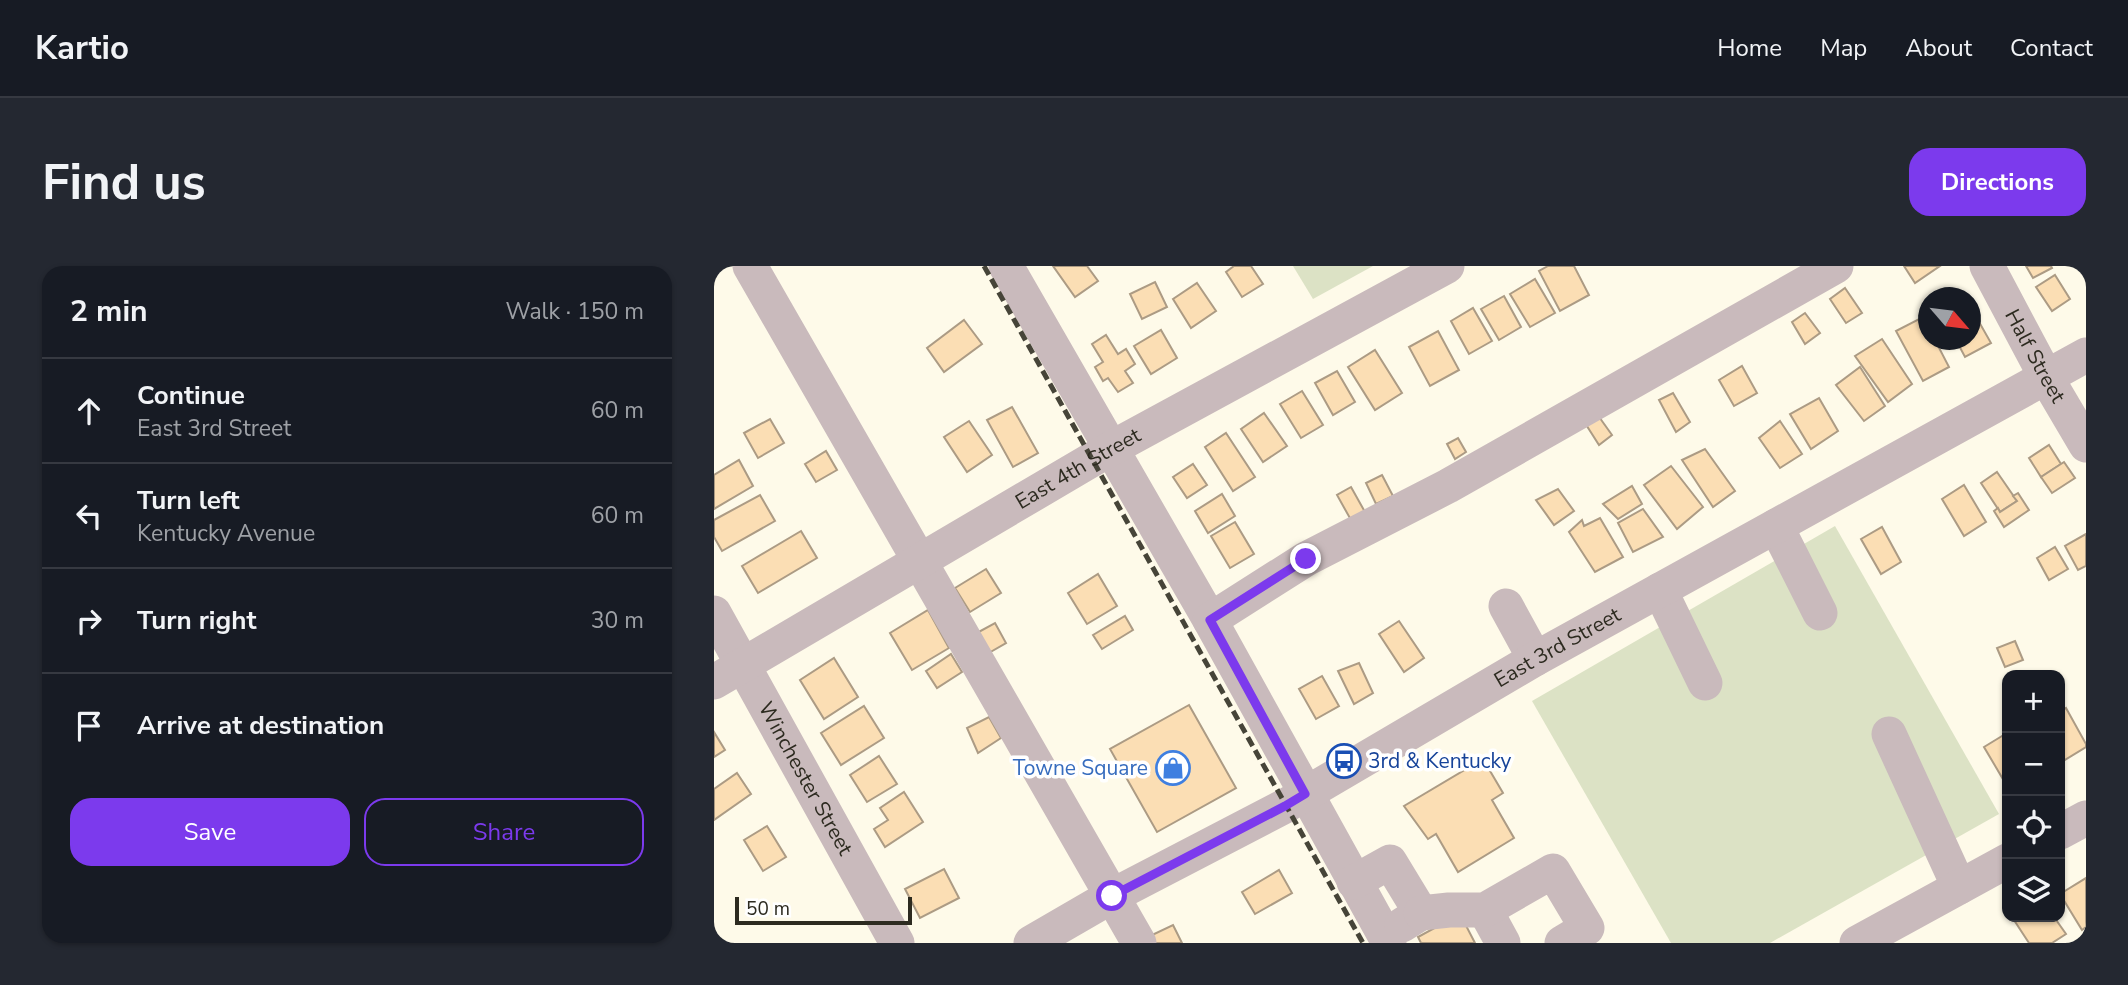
<!DOCTYPE html>
<meta charset="utf-8">
<style>
body{margin:0;font-family:"Nunito Sans",sans-serif;background:#242831;color:#f1f3f6}
.controls{position:absolute;right:21px;bottom:21px;display:grid;overflow:hidden;border-radius:14px;box-shadow:0 2px 5px #0004}
.controls button{width:63px;height:63px;display:grid;place-items:center;padding:0;border:0;border-bottom:2px solid #363941;background:#171b24;color:#f1f3f6;font:35px sans-serif}
.compass{position:absolute;left:1204px;top:21px;width:63px;height:63px;border-radius:50%;background:#171b24;box-shadow:0 2px 5px #0004;rotate:118deg}
.scale{position:absolute;left:21px;bottom:18px;width:177px;box-sizing:border-box;padding-left:7px;border:4px solid #2d2b20;border-top:0;font-size:19px;line-height:24px;white-space:nowrap;color:#2d2b20;-webkit-text-stroke:5px #fff;paint-order:stroke}
.stop{position:absolute;width:21px;height:21px;margin:-16px;border:5px solid #7c3aed;border-radius:50%;background:#fff}
.stop.end{background:#7c3aed;border-color:#fff;box-shadow:0 2px 7px #0008}
.list{margin:0;padding:0;list-style:none}
h2{display:flex;justify-content:space-between;align-items:center;height:91px;margin:0;padding:0 28px;font-size:30px}
h2 small{font-size:23px;font-weight:400;color:#9ea1a6}
.list li{display:grid;grid-template-columns:46px 1fr auto;gap:21px;align-items:center;box-sizing:border-box;height:105px;padding:0 28px;border-top:2px solid #363941}
.list b{display:block;font-size:26px;white-space:nowrap}
.list p{margin:0;font-size:23px;white-space:nowrap;color:#9ea1a6}
.list em{font-size:23px;font-style:normal;color:#9ea1a6}
.actions{display:flex;gap:14px;padding:21px 28px}
.actions a{flex:1;padding:16px 0;border:2px solid #7c3aed;border-radius:21px;text-align:center;font-size:24px;color:#7c3aed}
.actions .main{background:#7c3aed;color:#fff}
.icon{flex:none;width:38px;height:38px;fill:none;stroke:currentColor;stroke-width:2;stroke-linecap:round;stroke-linejoin:round}
.map{position:relative;flex:none;width:1372px;height:677px;overflow:hidden;border-radius:21px}
header{display:flex;align-items:center;gap:42px;box-sizing:border-box;height:98px;padding:0 35px;background:#171b24;border-bottom:2px solid #363941}
header strong{font-size:33px}
nav{display:flex;gap:38px;margin-inline-start:auto;font-size:24px}
.intro{display:flex;align-items:center;justify-content:space-between;box-sizing:border-box;height:168px;padding:0 42px}
h1{margin:0;font-size:49px}
.button{padding:18px 32px;border-radius:21px;background:#7c3aed;color:#fff;font-size:24px;font-weight:700}
main{display:flex;gap:42px;padding:0 42px}
aside{flex:1;background:#171b24;border-radius:21px;box-shadow:0 2px 5px #0004}
.map>svg:first-child{display:block}
.green{fill:#dce2c5}
.building{fill:#fbdeb4;stroke:#ac9b84;stroke-width:2}
.lines{fill:none;stroke-linecap:round;stroke-linejoin:round}
.minor{stroke:#c9babc;stroke-width:35}
.rail{stroke:#464438;stroke-width:5;stroke-dasharray:10 5;stroke-linecap:butt}
.route{stroke:#7c3aed;stroke-width:9}
.labels{text-anchor:middle;stroke-width:7;stroke-linejoin:round;paint-order:stroke}
.street-label{font-size:21px;fill:#2d2b20;stroke:#fff}
.transit-label{font-size:21px;fill:#164399;stroke:#fff;text-anchor:start}
.shop-label{font-size:21px;fill:#366cbe;stroke:#fff;text-anchor:end}
</style>
<header>
<strong>Kartio</strong>
<nav><a>Home</a><a>Map</a><a>About</a><a>Contact</a></nav>
</header>
<div class="intro"><h1>Find us</h1><a class="button">Directions</a></div>
<main>
<aside>
<h2>2 min<small>Walk · 150 m</small></h2>
<ul class="list">
<li><svg class="icon" aria-label="ahead" viewBox="0 0 24 24"><path d="M12 20V5M6 11l6-6 6 6"/></svg><div><b>Continue</b><p>East 3rd Street</p></div><em>60 m</em></li>
<li><svg class="icon" aria-label="left" viewBox="0 0 24 24"><path d="M17 20v-9H6M10 6l-5 5 5 5"/></svg><div><b>Turn left</b><p>Kentucky Avenue</p></div><em>60 m</em></li>
<li><svg class="icon" aria-label="right" viewBox="0 0 24 24"><path d="M7 20v-9h11M14 6l5 5-5 5"/></svg><div><b>Turn right</b></div><em>30 m</em></li>
<li><svg class="icon" aria-label="arrive" viewBox="0 0 24 24"><path d="M6 21V4h12l-3 4 3 4H6"/></svg><div><b>Arrive at destination</b></div></li>
</ul>
<div class="actions"><a class="main">Save</a><a>Share</a></div>
</aside>
<div class="map">
<svg width="1372" height="677" viewBox="0 0 1372 677">
<rect width="100%" height="100%" fill="#fefae9"/>
<!-- green -->
<g class="green">
<polygon points="579,0 659,0 599,33"/>
<polygon points="1121,260 1285,548 1056,677 957,677 818,435"/>
</g>
<!-- building -->
<g class="building">
<polygon points="339,0 373,0 384,15 361,31"/>
<polygon points="520,0 537,0 549,18 528,31 512,6"/>
<polygon points="834,0 860,0 875,29 846,45 825,5"/>
<polygon points="1190,0 1226,0 1201,17"/>
<polygon points="1312,0 1337,0 1338,2 1319,12"/>
<polygon points="1341,9 1356,33 1338,45 1322,21"/>
<polygon points="821,13 841,47 816,61 796,28"/>
<polygon points="441,16 453,41 428,53 416,28"/>
<polygon points="483,17 502,45 477,62 459,33"/>
<polygon points="1131,22 1148,47 1132,57 1116,33"/>
<polygon points="790,30 807,61 785,74 767,43"/>
<polygon points="1256,40 1277,77 1251,91 1242,74 1256,74"/>
<polygon points="759,42 778,75 755,88 737,55"/>
<polygon points="1091,47 1106,67 1091,78 1078,56"/>
<polygon points="1209,51 1214,62 1214,74 1221,74 1235,101 1209,115 1182,65"/>
<polygon points="250,54 268,78 230,106 213,82"/>
<polygon points="447,64 463,92 437,108 420,80"/>
<polygon points="724,65 745,104 716,120 695,81"/>
<polygon points="392,69 404,88 412,83 421,98 411,105 419,117 404,126 394,112 389,115 381,101 389,96 378,78"/>
<polygon points="1168,73 1198,118 1174,136 1141,90"/>
<polygon points="661,84 688,127 661,144 634,101"/>
<polygon points="1028,100 1043,127 1020,140 1005,114"/>
<polygon points="1146,101 1171,140 1150,155 1122,119"/>
<polygon points="623,105 641,136 619,149 601,117"/>
<polygon points="588,125 609,159 587,172 566,138"/>
<polygon points="959,127 976,156 962,166 945,134"/>
<polygon points="1105,132 1124,165 1097,183 1076,148"/>
<polygon points="298,141 324,187 299,201 273,154"/>
<polygon points="550,147 573,180 549,196 527,163"/>
<polygon points="883,148 898,169 885,179 871,157"/>
<polygon points="56,153 70,177 44,192 30,167"/>
<polygon points="255,155 278,189 253,206 230,171"/>
<polygon points="1066,155 1088,188 1066,202 1045,172"/>
<polygon points="512,167 541,211 519,225 491,181"/>
<polygon points="744,172 752,186 741,193 733,178"/>
<polygon points="1335,179 1347,198 1327,211 1315,192"/>
<polygon points="991,183 1021,225 999,241 968,194"/>
<polygon points="112,185 123,204 102,216 91,198"/>
<polygon points="25,194 39,220 0,243 0,209"/>
<polygon points="1350,196 1361,212 1338,227 1327,211"/>
<polygon points="479,198 493,219 473,232 459,211"/>
<polygon points="957,200 989,241 963,263 930,219"/>
<polygon points="1283,206 1303,235 1286,246 1267,217"/>
<polygon points="668,209 679,230 662,238 652,217"/>
<polygon points="1250,219 1272,256 1250,270 1228,233"/>
<polygon points="918,220 928,238 904,253 889,238"/>
<polygon points="637,221 651,246 637,254 623,229"/>
<polygon points="844,223 860,245 840,259 822,234"/>
<polygon points="1304,227 1315,244 1290,261 1280,245 1284,242 1286,246 1303,235 1299,230"/>
<polygon points="508,228 521,250 494,267 481,245"/>
<polygon points="46,229 61,255 8,285 0,271 0,254"/>
<polygon points="929,243 949,271 919,286 904,257"/>
<polygon points="886,252 909,291 881,306 855,266 868,254 870,260"/>
<polygon points="521,256 540,288 516,302 497,270"/>
<polygon points="1168,261 1187,296 1167,308 1147,273"/>
<polygon points="87,265 103,292 44,327 28,300"/>
<polygon points="1372,268 1372,300 1364,304 1351,280"/>
<polygon points="1341,281 1354,303 1335,314 1323,292"/>
<polygon points="272,303 287,327 256,346 241,322"/>
<polygon points="384,308 403,340 373,358 354,327"/>
<polygon points="214,344 235,382 198,404 176,367"/>
<polygon points="411,350 419,364 388,383 379,369"/>
<polygon points="685,355 710,392 690,406 665,368"/>
<polygon points="281,357 292,377 273,388 261,368"/>
<polygon points="1301,375 1309,394 1291,401 1283,382"/>
<polygon points="237,388 248,406 223,422 212,405"/>
<polygon points="120,392 144,431 110,453 86,414"/>
<polygon points="645,397 659,427 640,438 624,405"/>
<polygon points="608,410 625,440 602,453 585,423"/>
<polygon points="475,439 522,522 443,566 396,483"/>
<polygon points="150,440 170,472 127,499 107,467"/>
<polygon points="1352,442 1372,478 1372,481 1349,495 1346,490 1346,446"/>
<polygon points="275,451 287,472 264,487 253,462"/>
<polygon points="0,466 11,484 0,491"/>
<polygon points="1293,467 1293,520 1270,481"/>
<polygon points="165,490 183,518 153,536 136,509"/>
<polygon points="769,493 789,527 778,534 800,572 744,606 722,568 714,573 690,540"/>
<polygon points="23,507 37,528 0,554 0,523"/>
<polygon points="190,526 209,556 171,581 160,563 174,554 166,542"/>
<polygon points="53,560 72,591 49,605 30,574"/>
<polygon points="230,603 245,632 206,652 191,623"/>
<polygon points="565,604 578,627 541,648 528,626"/>
<polygon points="1372,612 1372,661 1368,664 1346,628"/>
<polygon points="746,648 761,677 707,677 704,671"/>
<polygon points="1298,651 1340,651 1352,668 1338,677 1315,677"/>
<polygon points="459,659 468,677 440,677 436,670"/>
</g>
<g class="lines">
<!-- minor -->
<g class="minor">
<polyline points="36,0 425,677"/>
<polyline points="292,0 496,354 675,677"/>
<path id="s1" d="M1273,0L1332,111L1372,179"/>
<polyline points="1062,260 1106,347"/>
<polyline points="946,324 991,417"/>
<polyline points="792,340 821,393"/>
<path id="s2" d="M0,347L183,677"/>
<polyline points="496,354 592,293 734,220 1122,0"/>
<path id="s3" d="M0,416L396,183L733,0"/>
<polyline points="1175,468 1245,621"/>
<polyline points="1346,566 1372,552"/>
<polyline points="640,616 676,596 707,647 688,659"/>
<polyline points="771,644 789,677"/>
<polyline points="707,647 735,644 771,644 839,605 873,662 848,677"/>
<path id="s4" d="M317,677L398,630L571,540L821,393L1372,89"/>
<polyline points="1143,677 1293,595"/>
</g>
<!-- rail -->
<polyline class="rail" points="270,0 649,677"/>
</g>
<g class="lines">
<!-- route -->
<polyline class="route" points="398,630 571,540 591,528 496,354 592,293"/>
</g>
<!-- icons -->
<defs>
<g id="bus-ring" transform="scale(1.75)"><circle r="9.5" fill="#fff" stroke="#1a4fb4" stroke-width="1.5"/><path d="M-5-6H5V4H4V6H2V4H-2V6H-4V4H-5ZM-3.5-4V0h7V-4ZM-3.5 1.2v1.5H-2V1.2ZM2 1.2v1.5H3.5V1.2Z" fill="#1a4fb4"/></g>
<g id="shop-ring" transform="scale(1.75)"><circle r="9.5" fill="#fff" stroke="#3f7fe0" stroke-width="1.5"/><path d="M-5-2.5h2.3a2.7 3.5 0 0 1 5.4 0H5L5.5 6h-11ZM-1.5-2.5h3a1.5 2.3 0 0 0-3 0Z" fill="#3f7fe0"/></g>
</defs>
<g fill-rule="evenodd">
<use href="#bus-ring" x="630" y="495"/>
<use href="#shop-ring" x="459" y="502"/>
</g>
<g class="labels">
<!-- street labels -->
<g class="street-label">
<text dy="7" stroke="none"><textPath href="#s1" startOffset="102">Half Street</textPath></text>
<text dy="7" stroke="none"><textPath href="#s3" startOffset="422">East 4th Street</textPath></text>
<text dy="7" stroke="none"><textPath href="#s4" startOffset="604">East 3rd Street</textPath></text>
<text dy="7" stroke="none"><textPath href="#s2" startOffset="189">Winchester Street</textPath></text>
</g>
<!-- transit labels -->
<g class="transit-label">
<text x="654" y="502">3rd &amp; Kentucky</text>
</g>
<!-- shop labels -->
<g class="shop-label">
<text x="434" y="509">Towne Square</text>
</g>
</g>
</svg>
<div class="controls">
<button>+</button>
<button>−</button>
<button><svg class="icon" aria-label="locate" viewBox="0 0 24 24"><circle cx="12" cy="12" r="6"/><path d="M12 2v4M12 18v4M2 12h4M18 12h4"/></svg></button>
<button><svg class="icon" aria-label="layers" viewBox="0 0 24 24"><path d="M12 4l9 5-9 5-9-5zM3 14l9 5 9-5"/></svg></button>
</div>
<svg class="compass" viewBox="-18 -18 36 36"><path d="M0-13l5 13h-10z" fill="#e53935"/><path d="M0 13l5-13h-10z" fill="#9ea1a6"/></svg>
<div class="scale">50 m</div>
<div class="stop" style="left:398px;top:630px"></div>
<div class="stop end" style="left:592px;top:293px"></div>
</div>
</main>
